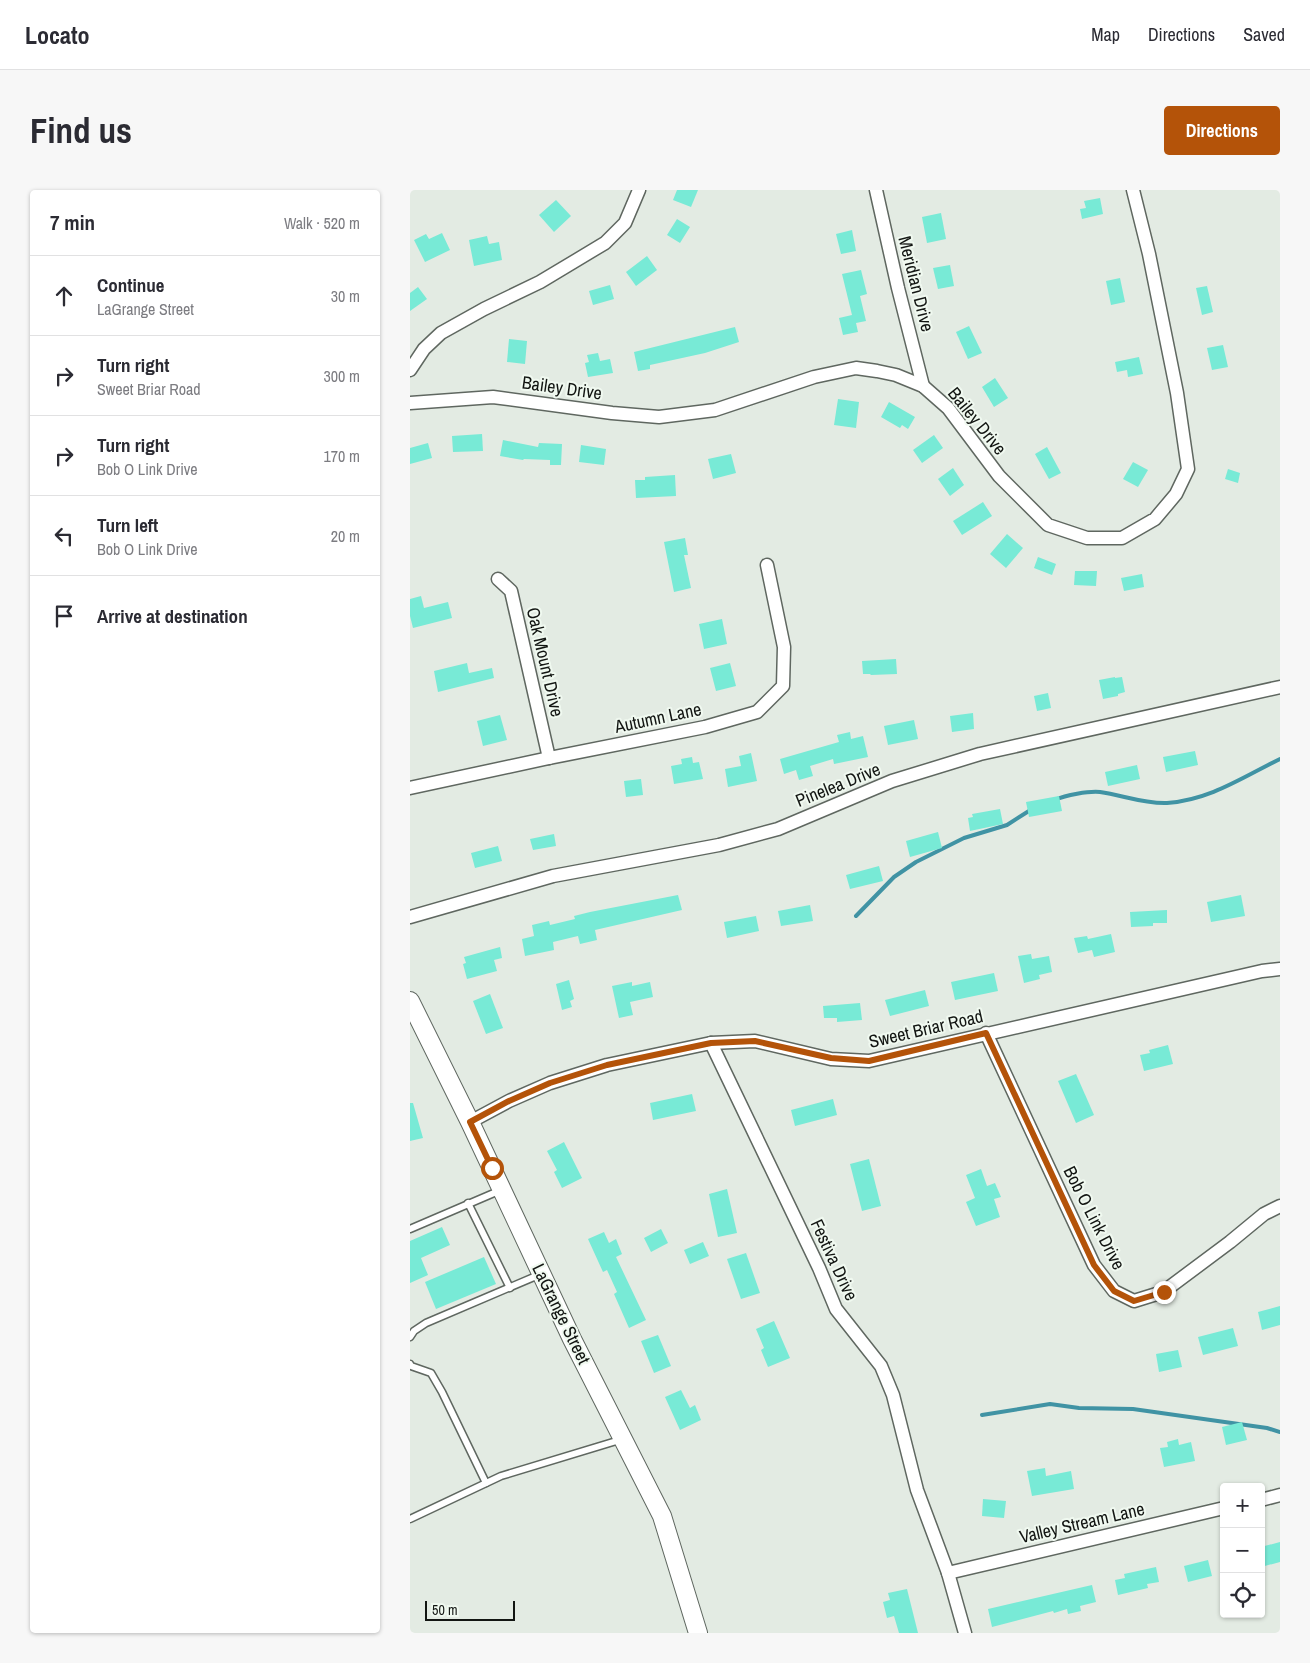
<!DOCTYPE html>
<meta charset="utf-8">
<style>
body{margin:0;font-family:"Archivo Narrow",sans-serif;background:#f7f7f7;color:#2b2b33}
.controls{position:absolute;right:15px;bottom:15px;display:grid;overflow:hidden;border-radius:5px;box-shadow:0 1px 4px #0004}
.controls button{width:45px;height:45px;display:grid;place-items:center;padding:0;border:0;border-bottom:1px solid #e1e1e2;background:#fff;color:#2b2b33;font:25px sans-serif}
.scale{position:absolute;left:15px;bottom:12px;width:90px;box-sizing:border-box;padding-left:5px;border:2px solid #121512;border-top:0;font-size:14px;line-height:18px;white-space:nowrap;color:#121512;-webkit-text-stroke:4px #f0f9f0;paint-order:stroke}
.stop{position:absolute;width:15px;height:15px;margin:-11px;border:4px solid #b45309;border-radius:50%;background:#fff}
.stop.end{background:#b45309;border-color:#fff;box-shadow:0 1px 5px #0008}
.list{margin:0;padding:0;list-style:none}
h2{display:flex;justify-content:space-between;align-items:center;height:65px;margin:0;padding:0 20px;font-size:21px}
h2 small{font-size:16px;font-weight:400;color:#7c7c81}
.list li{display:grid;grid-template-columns:32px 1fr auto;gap:15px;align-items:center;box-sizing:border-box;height:80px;padding:0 20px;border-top:1px solid #e1e1e2}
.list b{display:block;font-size:19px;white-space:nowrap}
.list p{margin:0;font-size:16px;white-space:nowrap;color:#7c7c81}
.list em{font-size:16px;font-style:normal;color:#7c7c81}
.icon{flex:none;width:28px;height:28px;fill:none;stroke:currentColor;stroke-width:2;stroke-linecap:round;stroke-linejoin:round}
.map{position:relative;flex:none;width:870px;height:1443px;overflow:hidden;border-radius:5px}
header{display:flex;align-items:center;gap:30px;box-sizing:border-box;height:70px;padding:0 25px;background:#fff;border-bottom:1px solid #e1e1e2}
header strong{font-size:24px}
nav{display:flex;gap:28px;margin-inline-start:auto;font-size:18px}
.intro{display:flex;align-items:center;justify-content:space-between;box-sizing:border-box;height:120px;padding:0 30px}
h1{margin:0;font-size:35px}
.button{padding:12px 22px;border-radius:5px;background:#b45309;color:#fff;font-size:18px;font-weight:700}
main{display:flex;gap:30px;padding:0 30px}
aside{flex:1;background:#fff;border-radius:5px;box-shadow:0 1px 4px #0004}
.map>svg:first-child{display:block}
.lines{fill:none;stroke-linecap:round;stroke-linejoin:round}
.stream{stroke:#4093a4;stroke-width:4}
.building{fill:#78ead6}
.lane-casing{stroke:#5f6760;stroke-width:9}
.street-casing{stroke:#5f6760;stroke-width:15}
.secondary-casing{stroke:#5f6760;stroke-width:20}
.lane{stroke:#fff;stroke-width:6}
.street{stroke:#fff;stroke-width:12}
.secondary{stroke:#fff;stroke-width:18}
.route{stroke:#b45309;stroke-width:6}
.labels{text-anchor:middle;stroke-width:4;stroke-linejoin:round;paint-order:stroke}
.street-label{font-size:18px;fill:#121512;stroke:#f0f9f0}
</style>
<header>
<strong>Locato</strong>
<nav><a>Map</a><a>Directions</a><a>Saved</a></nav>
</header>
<div class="intro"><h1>Find us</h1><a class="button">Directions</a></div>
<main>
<aside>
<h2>7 min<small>Walk · 520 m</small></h2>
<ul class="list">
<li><svg class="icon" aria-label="ahead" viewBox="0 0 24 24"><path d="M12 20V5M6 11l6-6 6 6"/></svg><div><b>Continue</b><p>LaGrange Street</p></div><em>30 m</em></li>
<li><svg class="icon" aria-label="right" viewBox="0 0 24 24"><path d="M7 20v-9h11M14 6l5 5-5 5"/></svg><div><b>Turn right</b><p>Sweet Briar Road</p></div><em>300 m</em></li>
<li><svg class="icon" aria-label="right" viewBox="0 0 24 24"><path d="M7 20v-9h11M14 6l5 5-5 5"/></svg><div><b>Turn right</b><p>Bob O Link Drive</p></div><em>170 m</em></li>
<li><svg class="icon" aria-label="left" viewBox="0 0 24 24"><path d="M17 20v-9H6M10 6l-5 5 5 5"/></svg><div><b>Turn left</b><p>Bob O Link Drive</p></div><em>20 m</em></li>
<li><svg class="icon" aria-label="arrive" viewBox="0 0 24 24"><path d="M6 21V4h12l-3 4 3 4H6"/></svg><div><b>Arrive at destination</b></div></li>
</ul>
</aside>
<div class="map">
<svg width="870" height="1443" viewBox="0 0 870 1443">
<rect width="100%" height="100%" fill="#e3ebe3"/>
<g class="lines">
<!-- stream -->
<g class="stream">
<path d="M645,610C656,605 678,601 690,602C712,605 734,614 757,613C800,610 833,587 870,569"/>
<polyline points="446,726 484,687 506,672 554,648 597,635 622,619"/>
<polyline points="572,1225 640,1214 669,1218 723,1219 857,1238 870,1242"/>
</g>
</g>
<!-- building -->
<g class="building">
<polygon points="267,0 288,0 281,17 263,10"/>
<polygon points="690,8 693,24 672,29 670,19 676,18 674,11"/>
<polygon points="146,10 161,26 144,42 129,25"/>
<polygon points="531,23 536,49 517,53 512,27"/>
<polygon points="267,29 280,37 270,53 257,45"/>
<polygon points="442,40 446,61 431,64 426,44"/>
<polygon points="32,43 40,60 15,72 4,50 16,44 19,49"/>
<polygon points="77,46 79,54 89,52 92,70 64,76 59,50"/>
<polygon points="237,66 247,80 226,96 216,82"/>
<polygon points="540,75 544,96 528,99 523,78"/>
<polygon points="451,80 457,104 450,106 456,131 446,133 448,142 433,145 429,128 442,125 432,84"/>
<polygon points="710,88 715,112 701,115 696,91"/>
<polygon points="200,95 204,109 183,115 179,101"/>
<polygon points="797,96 803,122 792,125 786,98"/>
<polygon points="8,97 17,109 0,121 0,103"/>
<polygon points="559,136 572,163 558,169 546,142"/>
<polygon points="325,137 329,152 295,163 240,175 240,179 228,181 224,162"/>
<polygon points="99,149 117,151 115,174 97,172"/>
<polygon points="813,155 818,177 802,180 797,158"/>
<polygon points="188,163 190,171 200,169 203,183 178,187 175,173 179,172 177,165"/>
<polygon points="729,167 733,184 718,187 717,180 707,182 705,172"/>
<polygon points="585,188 598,208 584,217 572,197"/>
<polygon points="428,209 449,212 446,238 424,235"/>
<polygon points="479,212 505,227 498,239 492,235 490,238 471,227"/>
<polygon points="72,244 73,261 43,262 42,246"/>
<polygon points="524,245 533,258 512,273 503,260"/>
<polygon points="93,250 128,257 129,253 152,254 151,275 140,275 140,270 114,269 113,270 90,266"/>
<polygon points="18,253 22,268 0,274 0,258"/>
<polygon points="171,255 196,259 194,275 169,272"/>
<polygon points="637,257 651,283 639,289 625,264"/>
<polygon points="321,264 326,283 303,289 298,269"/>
<polygon points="723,272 738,280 728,297 713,289"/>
<polygon points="543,278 554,295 540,306 528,289"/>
<polygon points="818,279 830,283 828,293 815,289"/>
<polygon points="265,285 266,306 226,308 225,290 235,290 235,287"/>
<polygon points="573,312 582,326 552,345 543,331"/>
<polygon points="597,344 613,358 596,378 580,364"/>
<polygon points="275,348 278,365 274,365 281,398 264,402 254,352"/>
<polygon points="628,367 646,374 642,385 624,378"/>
<polygon points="665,381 687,381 686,396 664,395"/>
<polygon points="732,384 734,397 714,401 711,388"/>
<polygon points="11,406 14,418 38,412 42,428 3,438 0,426 0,409"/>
<polygon points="312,429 317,454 294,459 289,434"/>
<polygon points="486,469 487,484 461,485 460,484 453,484 452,471"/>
<polygon points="57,473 59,483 82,478 84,488 28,502 24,481"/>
<polygon points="320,473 326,496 306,501 300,478"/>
<polygon points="705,487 705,488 712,487 715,502 708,504 708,506 693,509 689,490"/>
<polygon points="638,503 641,518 627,521 624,506"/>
<polygon points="563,523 564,539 542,542 540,526"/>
<polygon points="90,525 97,550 73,556 67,531"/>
<polygon points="504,530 508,549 478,555 474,536"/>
<polygon points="440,542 441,549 453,546 458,567 424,574 423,569 400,576 403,586 389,590 386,580 374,584 370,569 429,552 427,545"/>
<polygon points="785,561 788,575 756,582 753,567"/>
<polygon points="341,563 347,591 318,597 315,579 331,576 329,566"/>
<polygon points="282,567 283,573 289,572 293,589 264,594 261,576 272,574 271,569"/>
<polygon points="727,575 730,589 698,596 695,582"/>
<polygon points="231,589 233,605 216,607 214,591"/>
<polygon points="649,606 652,621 619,627 616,612"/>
<polygon points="590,619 593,634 560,641 558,628 563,627 562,624"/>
<polygon points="528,642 532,658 500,667 496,651"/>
<polygon points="144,644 146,656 123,660 120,649"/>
<polygon points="88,656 92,671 65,678 61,663"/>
<polygon points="469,676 473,691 440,699 436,685"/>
<polygon points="268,705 272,720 185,740 187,750 170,754 168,746 143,752 144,760 115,766 112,749 124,746 122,735 139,731 140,735 165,729 164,726 180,722"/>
<polygon points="831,705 835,726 801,732 797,712"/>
<polygon points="400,715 403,731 371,736 368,721"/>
<polygon points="757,720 757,733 743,733 743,736 721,737 720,722"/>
<polygon points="346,726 349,741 317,748 314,732"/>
<polygon points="701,744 705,762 684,767 682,760 668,763 664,748 677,746 678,749"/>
<polygon points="90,757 92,768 84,770 87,781 57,789 53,774 56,773 54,767"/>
<polygon points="621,764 622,769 639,766 642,782 629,785 630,789 614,793 608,766"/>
<polygon points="584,783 588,801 545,810 541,792"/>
<polygon points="159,790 164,809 160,811 162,817 152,820 146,794"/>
<polygon points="222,792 222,796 240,792 243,807 220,812 223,825 209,828 202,796"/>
<polygon points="515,800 519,816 480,826 475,810"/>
<polygon points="80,804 93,838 76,844 63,811"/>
<polygon points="450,813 452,830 427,832 427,828 414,828 413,816"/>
<polygon points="758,855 763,874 734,881 730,865 740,863 739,860"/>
<polygon points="666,884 684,925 666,933 648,891"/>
<polygon points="282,904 286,921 243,930 240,913"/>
<polygon points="423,909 427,925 385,936 381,920"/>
<polygon points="0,913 3,913 13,948 0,951"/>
<polygon points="154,952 172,988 152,998 144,982 147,980 137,961"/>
<polygon points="459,969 471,1016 452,1021 440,974"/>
<polygon points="571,979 577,996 585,993 591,1007 584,1009 590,1027 566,1036 556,1012 565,1008 556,985"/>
<polygon points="317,999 327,1043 308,1047 299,1004"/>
<polygon points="32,1037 40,1055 11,1068 18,1085 0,1093 0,1051"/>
<polygon points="251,1039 258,1053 241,1062 234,1048"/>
<polygon points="194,1042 199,1053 206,1049 212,1064 206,1067 236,1130 219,1138 204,1104 207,1102 197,1080 193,1082 178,1049"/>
<polygon points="293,1052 299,1066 280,1074 274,1060"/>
<polygon points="336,1063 350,1103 331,1109 317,1069"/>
<polygon points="74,1067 86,1094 26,1119 15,1092"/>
<polygon points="870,1116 870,1135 852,1140 848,1122"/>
<polygon points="364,1131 380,1168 358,1177 351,1160 354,1158 346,1139"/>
<polygon points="823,1138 828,1156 793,1165 788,1147"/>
<polygon points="248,1145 261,1176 244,1183 231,1151"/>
<polygon points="768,1160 772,1177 749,1182 746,1164"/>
<polygon points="271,1200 280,1218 285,1215 291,1230 270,1240 255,1207"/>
<polygon points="832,1232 837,1250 816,1255 812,1237"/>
<polygon points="768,1249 769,1255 781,1252 785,1271 754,1277 750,1258 758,1257 757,1252"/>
<polygon points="635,1278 636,1286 661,1281 664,1299 622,1306 617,1281"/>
<polygon points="573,1309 596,1311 594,1328 572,1326"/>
<polygon points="870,1352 870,1372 851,1377 851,1357"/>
<polygon points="798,1370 802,1386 778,1392 774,1376"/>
<polygon points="746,1377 749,1392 737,1394 738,1398 708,1405 705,1390 715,1388 714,1384"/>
<polygon points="682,1395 686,1412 670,1416 671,1421 658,1424 657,1419 644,1423 643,1421 582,1437 578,1419"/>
<polygon points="497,1399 508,1443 489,1443 484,1426 477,1428 473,1412 480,1410 478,1403"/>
</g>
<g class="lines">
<!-- lane casing -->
<g class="lane-casing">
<g id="lane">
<polyline points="58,1013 100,1098"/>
<polyline points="0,1039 91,1000"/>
<polyline points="0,1147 4,1141 16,1133 131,1084"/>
<polyline points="0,1174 1,1176 21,1183 32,1202 76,1293"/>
<polyline points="0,1329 91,1286 213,1249"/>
</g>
</g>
<!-- street casing -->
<g class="street-casing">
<g id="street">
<polyline points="466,0 488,98 513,196"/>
<polyline points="0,180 14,159 31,143 74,119 130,92 195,53 215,33 229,0"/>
<polyline points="0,213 83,207 202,223 249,227 305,220 404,187 446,178 467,181 486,185 513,196 538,218 589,286 638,335 677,348 712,348 745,329 766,304 778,279 767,203 739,64 723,0"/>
<polyline points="88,389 101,401 139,568"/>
<polyline points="0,598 139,568 295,537 347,522 373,496 374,457 357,375"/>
<polyline points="0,727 143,686 309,655 368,639 482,591 570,564 870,497"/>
<polyline points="576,843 684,1075 704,1101 724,1111 753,1102 820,1052 854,1024 870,1016"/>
<polyline points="301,853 409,1078 426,1119 471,1176 483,1205 507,1300 538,1383 555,1443"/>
<polyline points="60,932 99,911 140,893 197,875 301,853 345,851 421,869 459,871 852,781 870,779"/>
<polyline points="851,1310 870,1305"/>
<polyline points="538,1383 814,1318"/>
</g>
</g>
<!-- secondary casing -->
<g class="secondary-casing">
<polyline id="secondary" points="0,811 60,932 162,1149 252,1326 288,1443"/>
</g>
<!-- lane -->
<use href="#lane" class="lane"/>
<!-- street -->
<use href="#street" class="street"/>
<!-- secondary -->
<use href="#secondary" class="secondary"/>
</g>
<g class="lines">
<!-- route -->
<polyline class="route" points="82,978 60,932 99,911 140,893 197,875 301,853 345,851 421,868 459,871 576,843 684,1075 704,1101 724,1111 754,1102"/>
</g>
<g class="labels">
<!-- street labels -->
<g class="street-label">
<text transform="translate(506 94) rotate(76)" y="6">Meridian Drive</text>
<text transform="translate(152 198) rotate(8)" y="6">Bailey Drive</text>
<text transform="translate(567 231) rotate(51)" y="6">Bailey Drive</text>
<text transform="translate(135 472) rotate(77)" y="6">Oak Mount Drive</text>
<text transform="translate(248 528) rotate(-12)" y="6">Autumn Lane</text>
<text transform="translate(428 595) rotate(-22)" y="6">Pinelea Drive</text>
<text transform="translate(516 839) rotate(-13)" y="6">Sweet Briar Road</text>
<text transform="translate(684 1028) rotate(63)" y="6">Bob O Link Drive</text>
<text transform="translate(424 1070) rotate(65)" y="6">Festiva Drive</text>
<text transform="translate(151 1124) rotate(64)" y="6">LaGrange Street</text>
<text transform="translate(672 1333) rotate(-13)" y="6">Valley Stream Lane</text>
</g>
</g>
</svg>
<div class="controls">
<button>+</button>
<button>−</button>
<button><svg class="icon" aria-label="locate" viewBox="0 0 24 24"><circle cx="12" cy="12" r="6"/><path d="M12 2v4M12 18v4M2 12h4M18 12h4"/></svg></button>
</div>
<div class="scale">50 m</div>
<div class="stop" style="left:82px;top:978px"></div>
<div class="stop end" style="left:754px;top:1102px"></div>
</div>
</main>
